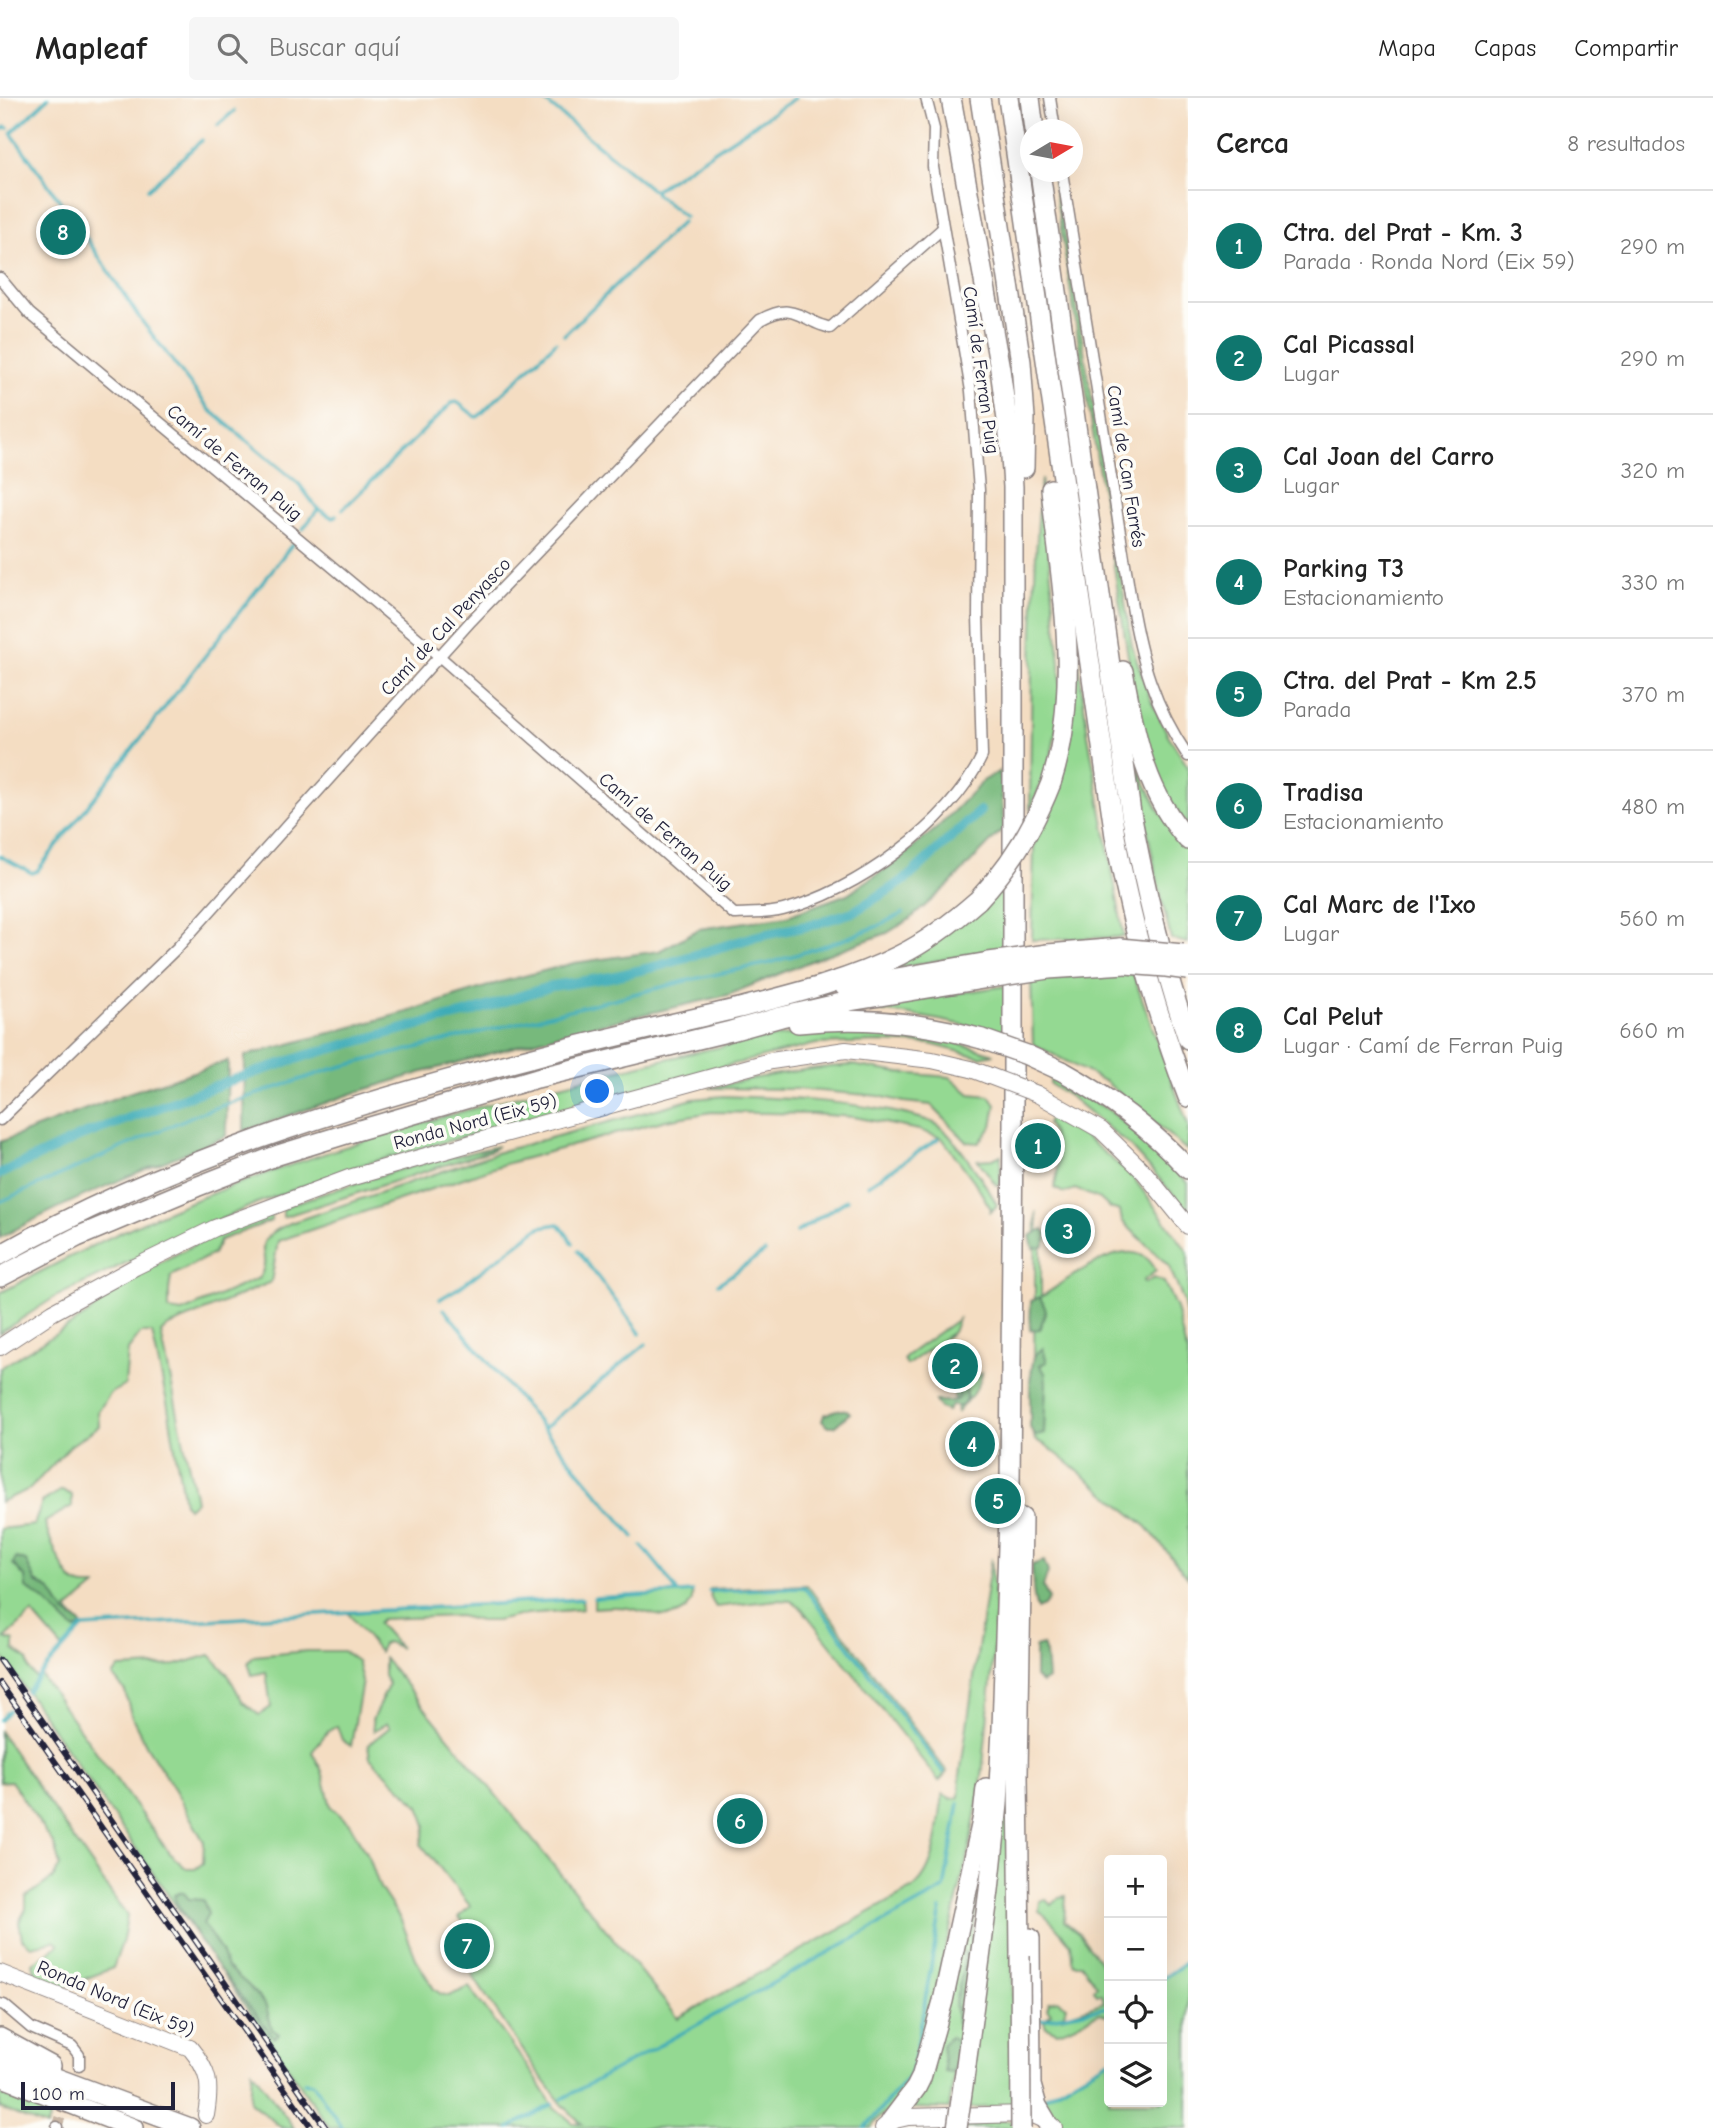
<!DOCTYPE html>
<html lang="es">
<meta charset="utf-8">
<style>
body{margin:0;font-family:"Comic Neue",sans-serif;background:#f6f6f6;color:#222}
.controls{position:absolute;right:21px;bottom:21px;display:grid;overflow:hidden;border-radius:7px;box-shadow:0 7px 28px #0002}
.controls button{width:63px;height:63px;display:grid;place-items:center;padding:0;border:0;border-bottom:2px solid #e0e0e0;background:#fff;color:#222;font:35px sans-serif}
.compass{position:absolute;left:1020px;top:21px;width:63px;height:63px;border-radius:50%;background:#fff;box-shadow:0 7px 28px #0002;rotate:80deg}
.scale{position:absolute;left:21px;bottom:18px;width:154px;box-sizing:border-box;padding-left:7px;border:4px solid #22223b;border-top:0;font-size:19px;line-height:24px;white-space:nowrap;color:#22223b;-webkit-text-stroke:5px #fdfcf7;paint-order:stroke}
.you{position:absolute;left:598px;top:994px;width:24px;height:24px;margin:-18px;border:5px solid #fff;border-radius:50%;background:#1a73e8;box-shadow:0 0 0 10px #1a73e833}
.badge{display:grid;place-items:center;width:46px;height:46px;border-radius:50%;background:#0f766e;color:#fff;font-size:23px;font-weight:700}
.pin{position:absolute;translate:-50% -50%;border:4px solid #fff;box-shadow:0 2px 7px #0006}
.list{margin:0;padding:0;list-style:none}
h2{display:flex;justify-content:space-between;align-items:center;height:91px;margin:0;padding:0 28px;font-size:30px}
h2 small{font-size:23px;font-weight:400;color:#767676}
.list li{display:grid;grid-template-columns:46px 1fr auto;gap:21px;align-items:center;box-sizing:border-box;height:112px;padding:0 28px;border-top:2px solid #e0e0e0}
.list b{display:block;font-size:26px;white-space:nowrap}
.list p{margin:0;font-size:23px;white-space:nowrap;color:#767676}
.list em{font-size:23px;font-style:normal;color:#767676}
.icon{flex:none;width:38px;height:38px;fill:none;stroke:currentColor;stroke-width:2;stroke-linecap:round;stroke-linejoin:round}
.map{position:relative;flex:none;width:1188px;height:2030px;overflow:hidden}
header{display:flex;align-items:center;gap:42px;box-sizing:border-box;height:98px;padding:0 35px;background:#fff;border-bottom:2px solid #e0e0e0}
header strong{font-size:33px}
nav{display:flex;gap:38px;margin-inline-start:auto;font-size:24px}
.search{width:490px;height:63px;background:#f6f6f6;display:flex;align-items:center;gap:18px;box-sizing:border-box;padding:0 24px;border-radius:7px;color:#767676;font-size:26px}
main{display:flex}
aside{flex:1;background:#fff}
.map>svg:first-child{display:block}
.green{fill:#94d992;stroke:#5b7e66;stroke-width:2}
.forest{fill:#77b97c;stroke:#4c6e5c;stroke-width:2}
.lines{fill:none;stroke-linecap:round;stroke-linejoin:round}
.stream{stroke:#3cacb7;stroke-width:3.5}
.canal{stroke:#3cacb7;stroke-width:10}
.street-tunnel{stroke:#cab8a7;stroke-width:10;stroke-dasharray:10 5;stroke-linecap:butt}
.street-casing{stroke:#8b807e;stroke-width:13}
.secondary-casing{stroke:#8b807e;stroke-width:18}
.highway-casing{stroke:#8b807e;stroke-width:22}
.street{stroke:#fff;stroke-width:10}
.secondary{stroke:#fff;stroke-width:16}
.highway{stroke:#fff;stroke-width:19}
.rail-casing{stroke:#22223b;stroke-width:6}
.rail{stroke:#fdfcf7;stroke-width:3.5;stroke-dasharray:10;stroke-linecap:butt}
.secondary-bridge-casing{stroke:#8b807e;stroke-width:18;stroke-linecap:butt}
.highway-bridge-casing{stroke:#8b807e;stroke-width:22;stroke-linecap:butt}
.secondary-bridge{stroke:#fff;stroke-width:16}
.highway-bridge{stroke:#fff;stroke-width:19}
.labels{text-anchor:middle;stroke-width:7;stroke-linejoin:round;paint-order:stroke}
.street-label{font-size:19px;fill:#22223b;stroke:#fdfcf7}
</style>
<header>
<strong>Mapleaf</strong>
<div class="search"><svg class="icon" aria-label="search" viewBox="0 0 24 24"><circle cx="10" cy="10" r="6"/><path d="M15 15l6 6"/></svg>Buscar aquí</div>
<nav><a>Mapa</a><a>Capas</a><a>Compartir</a></nav>
</header>
<main>
<div class="map">
<svg width="1188" height="2030" viewBox="0 0 1188 2030">
<rect width="100%" height="100%" fill="#fdfcf7"/>
<filter id="ink" filterUnits="userSpaceOnUse"><feTurbulence type="fractalNoise" baseFrequency=".0143" numOctaves="2"/><feDisplacementMap in="SourceGraphic" scale="14" xChannelSelector="R" yChannelSelector="G"/><feConvolveMatrix kernelMatrix="1 2 1 2 8 2 1 2 1" color-interpolation-filters="sRGB"/></filter>
<filter id="wash" filterUnits="userSpaceOnUse"><feTurbulence type="fractalNoise" baseFrequency=".00686" numOctaves="4" result="noise"/><feDisplacementMap in="SourceGraphic" scale="28" xChannelSelector="R" yChannelSelector="G"/><feGaussianBlur stdDeviation="1.57" result="paint"/><feColorMatrix in="noise" values="0 0 0 0 0 0 0 0 0 0 0 0 0 0 0 0 0 1.4 0 .05"/><feComposite in="paint" operator="in"/></filter>
<g filter="url(#wash)">
<rect width="100%" height="100%" fill="#f4ddc2"/>
<!-- green -->
<g class="green">
<polygon points="1052,74 1055,74 1132,548 1150,600 1168,637 1188,669 1188,729 1158,684 1134,596"/>
<path d="M1041,381L1060,565V613L1051,659L1030,713C1031,603 1032,491 1041,381Z"/>
<polygon points="1068,486 1088,637 1124,839 1032,842 1034,746 1063,668"/>
<path d="M1137,668L1159,712L1188,752V845L1171,841C1157,784 1145,727 1137,668Z"/>
<polygon points="1005,781 1005,850 881,873"/>
<polygon points="1108,874 1133,876 1188,1027 1188,1053 1106,984 1033,946 1031,882"/>
<path d="M1006,888L1004,937C952,923 902,913 848,911Z"/>
<path d="M831,932L914,935L954,944L994,956L980,959L930,946L880,944L816,946L685,978L361,1067L257,1105L138,1159L55,1199L0,1235V1195C71,1157 145,1120 221,1092C335,1049 458,1013 576,983C660,962 744,940 831,932Z"/>
<path d="M853,967L900,975L950,979L970,996L990,998L996,1007L992,1028L979,1045L967,1044L931,1007L904,1004L879,998L796,991L709,990C757,979 804,970 853,967Z"/>
<polygon points="1051,979 1110,1013 1163,1058 1188,1085 1188,1113 1130,1048 1072,1000 1050,986"/>
<path d="M724,998C780,1000 835,1002 890,1013C905,1016 922,1019 936,1026C951,1033 989,1091 997,1107L990,1115L991,1111L974,1083L942,1040L919,1032L854,1019L812,1016L712,1014L666,1022L505,1066L278,1143L271,1184L167,1229L161,1235L196,1403L188,1410L184,1405L168,1309L152,1235H141L128,1252L125,1287L111,1295L98,1313L99,1328L70,1348L30,1391L0,1404V1270L87,1217L117,1187L213,1137L271,1116V1123L220,1142L213,1156L171,1178L169,1192V1212L182,1214L259,1180C276,1154 242,1147 290,1125L502,1053L693,1001Z"/>
<path d="M1050,1020L1083,1037L1132,1078L1188,1154V1227L1183,1202L1169,1168L1122,1123L1120,1113L1110,1110L1100,1101L1075,1091L1064,1095L1054,1090C1061,1066 1059,1046 1047,1025Z"/>
<polygon points="498,1048 492,1052 283,1119 283,1112 291,1106 398,1072"/>
<polygon points="1001,1057 1000,1087 996,1087 978,1062 993,1061"/>
<path d="M1036,1113L1041,1153V1199C1067,1183 1135,1126 1156,1173L1143,1183L1145,1185L1154,1180L1164,1184L1176,1210L1185,1248L1188,1254V1480L1147,1429L1046,1347L1035,1342L1033,1333Z"/>
<polygon points="958,1221 953,1234 907,1267 904,1261 906,1258"/>
<path d="M982,1275C980,1291 966,1303 957,1314L954,1296Z"/>
<path d="M62,1392L72,1397V1408L45,1424C47,1437 64,1476 74,1484C80,1489 88,1488 96,1488L67,1512L83,1529L63,1551L32,1515L5,1540L14,1543V1552L27,1561L29,1571L36,1580L40,1576L170,1756L187,1771H195L203,1765L204,1744L175,1692L147,1649L131,1617L125,1593L113,1578L119,1570L176,1567L210,1557L227,1575L243,1604L259,1617L271,1609L266,1574L252,1577L248,1565L254,1558L307,1553H343L357,1563L362,1583L351,1648L342,1642L337,1628L327,1634L312,1654L322,1673L331,1709L349,1725L370,1762L380,1790L401,1822L417,1863L434,1891L441,1896L449,1898L469,1889L533,1976L554,2009L573,2025L582,2026L562,2006L537,1973L472,1877L490,1862L491,1857L459,1819L470,1808L421,1746L426,1727L419,1708L370,1660L368,1647L390,1629L387,1625L374,1633L372,1622L389,1586L384,1578V1560L678,1920L912,1791C938,1772 938,1726 943,1696L952,1701L959,1699L960,1677L991,1460L995,1510V1540L982,1679L969,1752L916,1974L899,2004L876,2023L871,2030H330L0,1555V1431L34,1427L42,1404Z"/>
<path d="M807,1487L947,1674L939,1683L802,1511L791,1503L777,1502L716,1509C712,1503 709,1499 710,1491Z"/>
<path d="M692,1494C693,1501 692,1504 687,1510C670,1527 648,1513 628,1510C617,1508 606,1509 594,1510V1500Z"/>
<polygon points="582,1501 583,1511 527,1516 496,1523 480,1523 459,1518 382,1521 378,1525 400,1550 388,1544 383,1546 379,1554 348,1515"/>
<polygon points="1011,1571 1013,2009 968,2010"/>
<path d="M0,1634L127,1818L123,1842L113,1870L62,1890C44,1884 37,1886 33,1865L59,1847L54,1843L31,1848L22,1841L19,1824L26,1811V1799L53,1780L60,1767L54,1747L11,1683L0,1684Z"/>
<polygon points="983,1748 970,1867 949,2011 911,2010"/>
<path d="M1066,1798L1064,1823L1079,1835L1109,1877V1918L1100,1915C1085,1920 1072,1931 1057,1934L1046,1929L1044,1923L1051,1915L1047,1911L1049,1904L1058,1902L1067,1908L1062,1919L1104,1904L1102,1895L1097,1896L1094,1891L1097,1887L1081,1866H1074L1072,1861L1071,1846C1061,1836 1051,1820 1039,1813L1040,1803L1045,1801L1051,1807L1059,1799Z"/>
<polygon points="1188,1863 1188,2030 1065,2030 1045,2009 1042,2001 1109,1962 1109,2004 1162,2004 1162,1881"/>
<polygon points="252,1972 294,2030 282,2030 250,2004"/>
<polygon points="0,1996 51,2017 46,2029 0,2010"/>
<polygon points="966,2023 1013,2023 1013,2030 965,2030"/>
</g>
<!-- forest -->
<g class="forest">
<polygon points="1000,673 1004,730 950,786 910,821 887,835 823,858 728,897 572,933 427,973 357,994 244,1033 245,958 407,914 501,884 574,865 659,853 699,831 787,818 847,796 890,768 937,730 983,683"/>
<path d="M228,963L226,1038C150,1070 72,1099 0,1140V1044L128,995Z"/>
<polygon points="1043,1131 1047,1136 1047,1141 1043,1149 1033,1150 1030,1138"/>
<polygon points="1040,1199 1046,1212 1040,1231 1030,1232 1031,1203"/>
<polygon points="1043,1250 1047,1264 1040,1267 1045,1275 1046,1285 1044,1336 1036,1338 1030,1330 1030,1282 1034,1258"/>
<path d="M966,1289L967,1299L962,1308H951L947,1313L940,1310L935,1303C944,1302 950,1305 958,1301L959,1295Z"/>
<polygon points="836,1312 847,1312 850,1315 835,1328 827,1328 822,1323 824,1317"/>
<path d="M16,1460L26,1463L36,1484C57,1493 53,1500 65,1514C72,1521 78,1520 83,1529L75,1532C58,1518 46,1500 26,1490L25,1479L13,1466Z"/>
<path d="M1044,1463L1048,1474L1043,1489L1049,1501L1044,1508L1037,1511C1032,1499 1033,1481 1032,1467Z"/>
<polygon points="1043,1547 1046,1556 1048,1581 1042,1585 1035,1579 1035,1549"/>
<polygon points="183,1794 189,1801 203,1802 208,1816 203,1826 221,1853 227,1869 248,1887 266,1908 272,1931 279,1936 274,1940 214,1864 176,1804 174,1797"/>
<polygon points="964,1854 969,1856 970,1867 965,1918 957,1925 955,1903 962,1877"/>
<polygon points="950,1939 956,1943 956,1964 952,1975 945,1974 942,1947"/>
</g>
<g class="lines">
<!-- stream -->
<g class="stream">
<polyline points="48,0 11,35 81,132 141,222 210,312 299,386 317,410"/>
<polyline points="541,0 651,91 655,92 656,96 685,119"/>
<polyline points="218,27 234,13"/>
<polyline points="0,33 5,29 8,30"/>
<polyline points="148,91 202,42"/>
<polyline points="655,92 795,0"/>
<polyline points="564,237 682,124"/>
<polyline points="343,411 452,305 457,304 476,319 479,318 556,244"/>
<polyline points="303,431 318,411 333,420 336,417"/>
<polyline points="0,758 32,775 37,773 294,444"/>
<polyline points="868,1087 938,1041"/>
<polyline points="0,1104 197,1016 332,971 694,881 770,865 842,842 878,828 903,815"/>
<polyline points="797,1134 847,1102"/>
<polyline points="578,1153 640,1235"/>
<polyline points="718,1186 765,1154"/>
<polyline points="440,1201 460,1189 540,1129 559,1126 573,1145"/>
<polyline points="444,1211 634,1439"/>
<polyline points="544,1330 646,1246"/>
<polyline points="642,1448 661,1471 678,1495 692,1494"/>
<polyline points="709,1493 804,1489 943,1674"/>
<polyline points="594,1500 678,1495"/>
<polyline points="27,1594 40,1576 83,1529 582,1501"/>
<polyline points="0,1622 9,1612"/>
<polyline points="1162,1881 1188,1863"/>
<polyline points="1039,1922 1109,1909"/>
<polyline points="304,1984 313,1985 342,2030"/>
<polyline points="562,2001 944,1791 959,1705"/>
<polyline points="1042,2001 1109,1962"/>
<polyline points="509,2030 553,2006"/>
<polyline points="865,2030 910,1977 915,1960 941,1811"/>
</g>
<!-- canal -->
<polyline class="canal" points="0,1076 81,1038 224,985 308,957 422,926 465,916 552,888 611,879 662,867 754,839 811,827 853,814 905,782 980,713"/>
</g>
</g>
<g filter="url(#ink)">
<g class="lines">
<!-- street-tunnel -->
<polyline class="street-tunnel" points="57,2029 79,1968"/>
<!-- street casing -->
<g class="street-casing">
<g id="street">
<polyline points="1050,0 1055,32"/>
<path d="M1062,74L1131,503C1141,562 1154,608 1188,658"/>
<path d="M0,180L29,215L439,558L734,816C750,815 768,816 783,812C855,794 950,726 982,658L978,518L979,392L971,293L933,69L934,31L926,0"/>
<path d="M0,1022L177,850L471,523L760,222C784,209 791,212 814,224C819,227 825,228 830,230L943,130"/>
<polyline points="0,1906 4,1907 31,1930 72,1948 79,1957 79,1968"/>
<polyline points="57,2030 57,2029"/>
</g>
</g>
<!-- secondary casing -->
<g class="secondary-casing">
<g id="secondary">
<polyline points="1037,996 1101,1032 1144,1074 1188,1128"/>
<polyline points="0,1249 53,1214 135,1169 215,1130 349,1080 486,1041 771,963 846,952 932,962 971,971 987,977"/>
<path d="M0,1875L190,1950C210,1974 211,1987 206,2017"/>
<polyline points="883,2030 891,2023 908,2019 1030,2016 1046,2023 1054,2030"/>
</g>
</g>
<!-- highway casing -->
<g class="highway-casing">
<g id="highway">
<polyline points="951,0 1000,271 1010,344 1013,389 1013,1028 1010,1387 1002,1631 998,1706 989,1792 966,1967"/>
<polyline points="980,0 1021,264 1025,320 1024,370"/>
<path d="M1008,0L1115,738C1132,828 1155,914 1188,999"/>
<polyline points="1030,0 1034,32"/>
<path d="M1040,74L1131,715C1145,792 1163,867 1188,941"/>
<path d="M1123,573C1135,635 1144,693 1188,742"/>
<path d="M1051,685C1082,590 1061,488 1051,391"/>
<polyline points="1048,856 1120,850"/>
<polyline points="1048,871 1125,866"/>
<polyline points="845,889 989,864"/>
<path d="M798,925C861,918 922,924 982,941"/>
<path d="M1062,973C1109,999 1151,1031 1188,1071"/>
<path d="M0,1157C166,1063 350,1006 534,959C601,941 668,927 735,911C790,897 849,883 900,857C929,843 954,823 978,802"/>
<polyline points="0,1179 77,1139 196,1089 278,1057 356,1033 537,980 731,933 781,919 850,903 989,880"/>
<polyline points="1030,1840 1031,1987 1037,2008 1046,2023"/>
<polyline points="1020,1857 1018,1676 1022,1420"/>
<polyline points="0,1940 51,1968"/>
<polyline points="0,1959 190,2030"/>
<polyline points="0,1978 133,2030"/>
<polyline points="891,2023 916,1990 921,1980 943,1903 983,1718 986,1690"/>
</g>
</g>
<!-- street -->
<use href="#street" class="street"/>
<!-- secondary -->
<use href="#secondary" class="secondary"/>
<!-- highway -->
<use href="#highway" class="highway"/>
<!-- rail casing -->
<g class="rail-casing">
<g id="rail">
<polyline points="0,1562 326,2030"/>
<polyline points="0,1585 312,2030"/>
</g>
</g>
<!-- rail -->
<use href="#rail" class="rail"/>
<!-- secondary-bridge casing -->
<g class="secondary-bridge-casing">
<polyline id="secondary-bridge" points="987,977 1037,996"/>
</g>
<!-- highway-bridge casing -->
<g class="highway-bridge-casing">
<g id="highway-bridge">
<path d="M978,802C1010,768 1034,729 1051,685"/>
<polyline points="1120,850 1183,856"/>
<polyline points="989,864 1048,856"/>
<polyline points="1125,866 1166,869 1188,872"/>
<polyline points="989,880 1048,871"/>
<polyline points="982,941 1027,957 1062,973"/>
<polyline points="1020,1857 1021,2030"/>
<polyline points="957,2030 966,1967"/>
</g>
</g>
<!-- secondary-bridge -->
<use href="#secondary-bridge" class="secondary-bridge"/>
<!-- highway-bridge -->
<use href="#highway-bridge" class="highway-bridge"/>
</g>
</g>
<g class="labels">
<!-- street labels -->
<g class="street-label">
<text transform="translate(982 272) rotate(82)" y="7">Camí de Ferran Puig</text>
<text transform="translate(235 364) rotate(40)" y="7">Camí de Ferran Puig</text>
<text transform="translate(1127 368) rotate(81)" y="7">Camí de Can Farrés</text>
<text transform="translate(445 528) rotate(-47)" y="7">Camí de Cal Penyasco</text>
<text transform="translate(666 733) rotate(41)" y="7">Camí de Ferran Puig</text>
<text transform="translate(475 1023) rotate(-15)" y="7">Ronda Nord (Eix 59)</text>
<text transform="translate(116 1900) rotate(23)" y="7">Ronda Nord (Eix 59)</text>
</g>
</g>
</svg>
<div class="controls">
<button>+</button>
<button>−</button>
<button><svg class="icon" aria-label="locate" viewBox="0 0 24 24"><circle cx="12" cy="12" r="6"/><path d="M12 2v4M12 18v4M2 12h4M18 12h4"/></svg></button>
<button><svg class="icon" aria-label="layers" viewBox="0 0 24 24"><path d="M12 4l9 5-9 5-9-5zM3 14l9 5 9-5"/></svg></button>
</div>
<svg class="compass" viewBox="-18 -18 36 36"><path d="M0-13l5 13h-10z" fill="#e53935"/><path d="M0 13l5-13h-10z" fill="#767676"/></svg>
<div class="scale">100 m</div>
<div class="you"></div>
<div class="pin badge" style="left:1038px;top:1048px">1</div>
<div class="pin badge" style="left:955px;top:1268px">2</div>
<div class="pin badge" style="left:1068px;top:1133px">3</div>
<div class="pin badge" style="left:972px;top:1346px">4</div>
<div class="pin badge" style="left:998px;top:1403px">5</div>
<div class="pin badge" style="left:740px;top:1723px">6</div>
<div class="pin badge" style="left:467px;top:1848px">7</div>
<div class="pin badge" style="left:63px;top:134px">8</div>
</div>
<aside>
<h2>Cerca<small>8 resultados</small></h2>
<ul class="list">
<li><span class="badge">1</span><div><b>Ctra. del Prat - Km. 3</b><p>Parada · Ronda Nord (Eix 59)</p></div><em>290 m</em></li>
<li><span class="badge">2</span><div><b>Cal Picassal</b><p>Lugar</p></div><em>290 m</em></li>
<li><span class="badge">3</span><div><b>Cal Joan del Carro</b><p>Lugar</p></div><em>320 m</em></li>
<li><span class="badge">4</span><div><b>Parking T3</b><p>Estacionamiento</p></div><em>330 m</em></li>
<li><span class="badge">5</span><div><b>Ctra. del Prat - Km 2.5</b><p>Parada</p></div><em>370 m</em></li>
<li><span class="badge">6</span><div><b>Tradisa</b><p>Estacionamiento</p></div><em>480 m</em></li>
<li><span class="badge">7</span><div><b>Cal Marc de l'Ixo</b><p>Lugar</p></div><em>560 m</em></li>
<li><span class="badge">8</span><div><b>Cal Pelut</b><p>Lugar · Camí de Ferran Puig</p></div><em>660 m</em></li>
</ul>
</aside>
</main>
